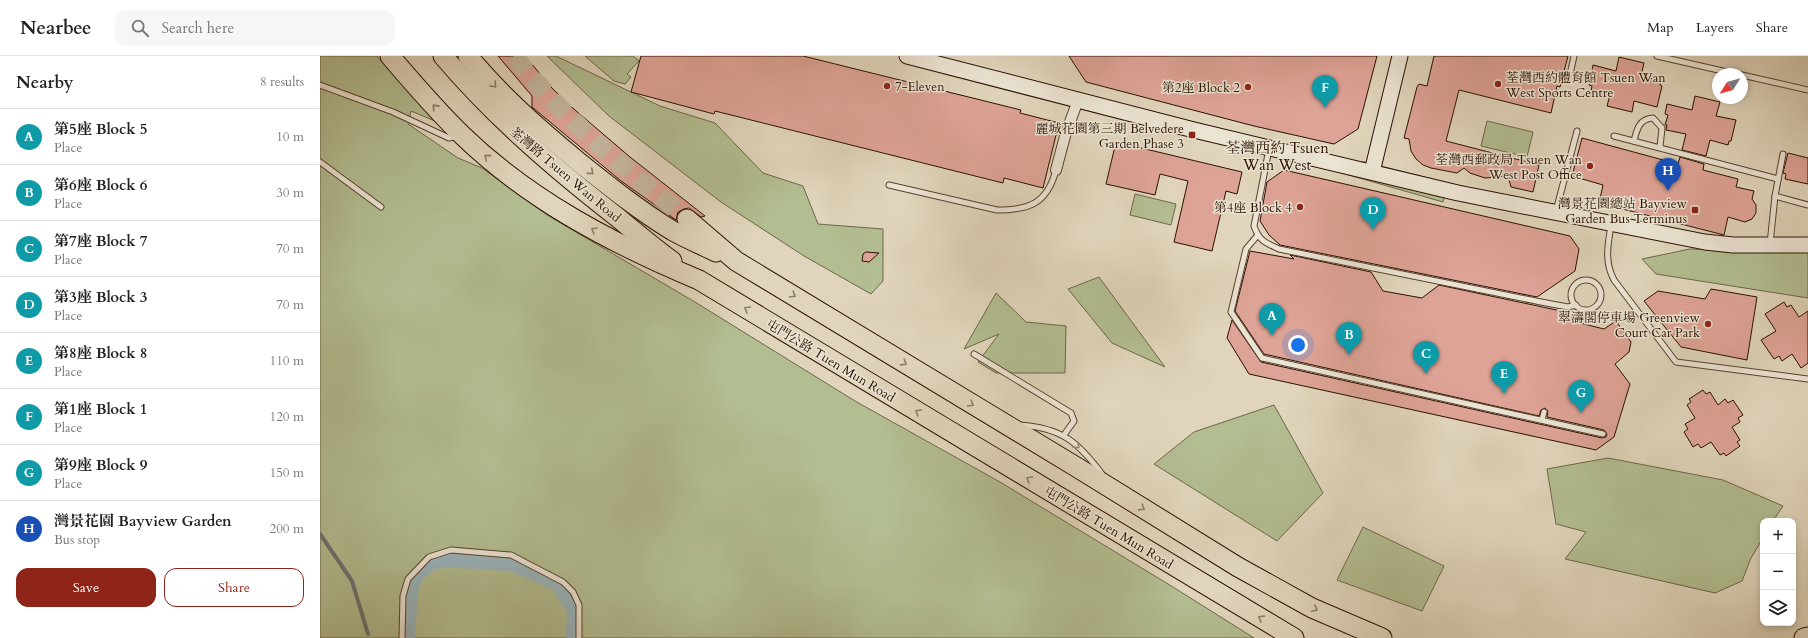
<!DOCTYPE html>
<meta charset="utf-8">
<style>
body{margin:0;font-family:Cardo,"Noto Serif TC",serif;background:#f6f6f6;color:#222}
.controls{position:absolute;right:12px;bottom:12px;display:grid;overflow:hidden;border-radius:8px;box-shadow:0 2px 6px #0003}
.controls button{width:36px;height:36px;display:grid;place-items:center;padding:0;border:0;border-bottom:1px solid #e0e0e0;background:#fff;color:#222;font:20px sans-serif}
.compass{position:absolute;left:1392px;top:12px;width:36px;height:36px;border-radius:50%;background:#fff;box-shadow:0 2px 6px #0003;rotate:233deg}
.you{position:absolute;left:978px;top:289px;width:14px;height:14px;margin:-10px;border:3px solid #fff;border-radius:50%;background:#1a73e8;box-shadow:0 0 0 6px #1a73e833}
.badge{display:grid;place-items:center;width:26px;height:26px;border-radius:50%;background:#8f2418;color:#fff;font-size:13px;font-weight:700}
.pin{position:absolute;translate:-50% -33px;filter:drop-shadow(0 1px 2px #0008)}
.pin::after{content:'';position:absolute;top:21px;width:14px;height:12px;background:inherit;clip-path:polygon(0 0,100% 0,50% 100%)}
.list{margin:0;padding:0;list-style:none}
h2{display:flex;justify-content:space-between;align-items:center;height:52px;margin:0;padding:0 16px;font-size:17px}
h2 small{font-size:13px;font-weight:400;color:#767676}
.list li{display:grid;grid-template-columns:26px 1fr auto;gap:12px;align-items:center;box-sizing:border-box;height:56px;padding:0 16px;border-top:1px solid #e0e0e0}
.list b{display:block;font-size:15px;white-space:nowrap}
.list p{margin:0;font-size:13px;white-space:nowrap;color:#767676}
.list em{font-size:13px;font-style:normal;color:#767676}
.actions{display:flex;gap:8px;padding:12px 16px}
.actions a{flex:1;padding:9px 0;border:1px solid #8f2418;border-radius:12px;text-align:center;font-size:14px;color:#8f2418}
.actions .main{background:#8f2418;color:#fff}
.icon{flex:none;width:22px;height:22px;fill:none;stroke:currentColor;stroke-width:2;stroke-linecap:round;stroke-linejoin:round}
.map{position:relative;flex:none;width:1488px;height:582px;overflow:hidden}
header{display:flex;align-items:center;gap:24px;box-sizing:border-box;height:56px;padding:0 20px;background:#fff;border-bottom:1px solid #e0e0e0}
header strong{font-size:19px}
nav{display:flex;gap:22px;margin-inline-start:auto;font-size:14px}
.search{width:280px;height:36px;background:#f6f6f6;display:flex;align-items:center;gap:10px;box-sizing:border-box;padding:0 14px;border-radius:12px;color:#767676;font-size:15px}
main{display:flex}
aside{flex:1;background:#fff}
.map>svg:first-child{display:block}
.green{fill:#b2bd91;stroke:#6e6648}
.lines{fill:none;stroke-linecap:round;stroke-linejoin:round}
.stream{stroke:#6d7371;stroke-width:4}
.canal{stroke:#9ab5bd;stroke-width:14}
.building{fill:#dea397;stroke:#2a1000}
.highway-tunnel{stroke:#c5b7a0;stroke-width:19;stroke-dasharray:19 10;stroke-linecap:butt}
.lane-casing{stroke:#58412f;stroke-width:7}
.street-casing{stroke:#58412f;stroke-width:12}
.secondary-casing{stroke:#2a1000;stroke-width:17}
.highway-casing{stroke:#2a1000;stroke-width:21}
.lane{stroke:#ebe4d3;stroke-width:5}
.street{stroke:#ebe4d3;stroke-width:10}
.secondary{stroke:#ebe4d3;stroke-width:15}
.highway{stroke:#e0d5bc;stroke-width:19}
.oneway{stroke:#8e7c67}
.oneway2{stroke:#948574}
.poi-dot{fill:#8f2418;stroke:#ebe4d3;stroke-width:1.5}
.labels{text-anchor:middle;stroke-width:3;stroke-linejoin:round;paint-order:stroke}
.poi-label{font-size:13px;fill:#2a1000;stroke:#ebe4d3;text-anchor:end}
.street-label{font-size:13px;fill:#2a1000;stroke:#ebe4d3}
.quarter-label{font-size:15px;fill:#2a1000;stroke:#ebe4d3}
</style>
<header>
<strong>Nearbee</strong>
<div class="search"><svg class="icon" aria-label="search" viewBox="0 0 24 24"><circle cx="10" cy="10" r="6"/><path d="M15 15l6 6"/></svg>Search here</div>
<nav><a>Map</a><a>Layers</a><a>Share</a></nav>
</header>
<main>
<aside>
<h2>Nearby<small>8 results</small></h2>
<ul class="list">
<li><span class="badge" style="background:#0f9aa8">A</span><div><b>第5座 Block 5</b><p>Place</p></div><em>10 m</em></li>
<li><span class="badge" style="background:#0f9aa8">B</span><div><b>第6座 Block 6</b><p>Place</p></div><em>30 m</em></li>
<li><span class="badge" style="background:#0f9aa8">C</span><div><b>第7座 Block 7</b><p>Place</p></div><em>70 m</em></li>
<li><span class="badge" style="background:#0f9aa8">D</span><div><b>第3座 Block 3</b><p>Place</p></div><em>70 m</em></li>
<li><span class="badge" style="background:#0f9aa8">E</span><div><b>第8座 Block 8</b><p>Place</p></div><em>110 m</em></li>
<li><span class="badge" style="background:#0f9aa8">F</span><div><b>第1座 Block 1</b><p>Place</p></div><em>120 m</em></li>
<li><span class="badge" style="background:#0f9aa8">G</span><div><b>第9座 Block 9</b><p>Place</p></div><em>150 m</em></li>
<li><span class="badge" style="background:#1a4fb4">H</span><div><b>灣景花園 Bayview Garden</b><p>Bus stop</p></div><em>200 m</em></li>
</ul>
<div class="actions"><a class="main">Save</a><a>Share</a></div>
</aside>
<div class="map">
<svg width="1488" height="582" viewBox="0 0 1488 582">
<rect width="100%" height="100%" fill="#e0d5bc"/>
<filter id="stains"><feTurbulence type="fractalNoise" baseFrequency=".005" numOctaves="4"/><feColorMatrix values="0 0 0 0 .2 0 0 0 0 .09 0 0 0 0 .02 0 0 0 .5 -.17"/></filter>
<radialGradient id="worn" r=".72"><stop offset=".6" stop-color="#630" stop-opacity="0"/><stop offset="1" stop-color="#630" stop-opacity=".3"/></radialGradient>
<!-- green -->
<g class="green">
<polygon points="0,0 57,0 115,65 91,55 88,68 138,102 162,112 227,159 375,246 535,345 680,426 853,531 934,582 0,582"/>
<polygon points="227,0 236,0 340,50 395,67 443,117 483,130 498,168 563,173 563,225 551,238 484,200 401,146 289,60"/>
<polygon points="265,0 313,0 319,5 307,18 311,21 305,28 294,25"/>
<polygon points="1167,65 1213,76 1207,101 1161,90"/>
<polygon points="1026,105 1045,106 1128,127 1123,146 1015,115"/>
<polygon points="815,138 856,148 851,169 810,159"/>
<polygon points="1370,193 1488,196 1488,242 1336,218 1322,203"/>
<polygon points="779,221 845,311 792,287 748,233"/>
<polygon points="676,237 706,266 746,270 745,317 676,317 658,306 679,278 644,293"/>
<polygon points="954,349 1003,437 957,485 834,408 874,376"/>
<polygon points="1288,402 1403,424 1463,450 1453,465 1443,465 1443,482 1431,502 1422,525 1395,537 1245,503 1266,476 1236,468 1227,413"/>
<polygon points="1043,471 1124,510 1102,555 1017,524"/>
</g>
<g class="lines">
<!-- stream -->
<polyline class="stream" points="0,478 32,525 48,578"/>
<!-- canal -->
<polyline class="canal" points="88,582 91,534 96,519 108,510 120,504 192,508 237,528 254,554 253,582"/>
</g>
<!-- building -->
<g class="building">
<polygon points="178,0 205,0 231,31 248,48 310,101 385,160 381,161 369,152 364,153 358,156 356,164 301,125 212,51 212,40"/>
<polygon points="321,0 483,0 701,54 700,57 739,67 723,132 684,122 683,127 395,55 394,58 311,36"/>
<polygon points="749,0 1057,0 1038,73 1014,88 934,70 766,26"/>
<polygon points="1114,0 1248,0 1240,31 1237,30 1231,57 1139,34 1126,85 1219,109 1213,136 1191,131 1188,120 1165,122 1150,117 1144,112 1137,117 1111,112 1103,109 1096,103 1091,95 1089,83 1084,82 1097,31 1099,28 1107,30"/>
<polygon points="1299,1 1324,7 1321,20 1341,25 1340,29 1342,30 1337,51 1314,45 1312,56 1287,50 1290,39 1271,35 1272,30 1269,29 1273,9 1296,15"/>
<polygon points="1375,40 1400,46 1396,60 1416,64 1411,85 1409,85 1408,89 1390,84 1386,100 1362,94 1366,78 1346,74 1347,69 1345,69 1348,59 1345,58 1347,48 1372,54"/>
<polygon points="1262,82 1358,108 1360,101 1384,108 1383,114 1418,123 1416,131 1434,135 1432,143 1436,149 1436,157 1432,163 1425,166 1408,161 1404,179 1279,147 1283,129 1252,120"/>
<polygon points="796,86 922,116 917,138 906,135 892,195 854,186 868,125 840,118 835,139 786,128"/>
<polygon points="1468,97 1488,102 1488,128 1465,123 1466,118 1463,117"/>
<polygon points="964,114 1250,180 1259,193 1255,215 1217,241 960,189 949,179 940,165 947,126"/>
<polygon points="930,195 974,203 970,199 1051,216 1063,235 1102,242 1119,229 1246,256 1256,266 1284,273 1296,265 1311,286 1309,296 1295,308 1310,328 1294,381 1276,394 929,318 907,282 912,264 941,306 1282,382 1286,381 1287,378 1284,374 1227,361 1228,355 1225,352 1221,354 1219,360 944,298 915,255"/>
<polygon points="546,196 559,197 549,206 542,205 543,198"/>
<polygon points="1391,233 1437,241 1427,304 1361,291 1324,245 1338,235 1385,243"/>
<polygon points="1464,246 1467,251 1471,249 1479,261 1488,255 1488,307 1481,312 1472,298 1462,305 1459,300 1454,303 1441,284 1456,275 1445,258"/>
<polygon points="1383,334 1386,338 1390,336 1398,349 1405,343 1408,347 1413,344 1423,359 1418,362 1420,366 1412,371 1420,384 1417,386 1420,390 1406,400 1404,397 1400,399 1391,386 1381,392 1378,388 1373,391 1364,376 1368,373 1365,368 1375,362 1367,349 1371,346 1369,343"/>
</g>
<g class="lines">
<!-- highway-tunnel -->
<path class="highway-tunnel" d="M194,0C245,64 304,111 367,163"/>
<!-- lane casing -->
<g class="lane-casing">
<g id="lane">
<polyline points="1337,0 1416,18"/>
<polyline points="1251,14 1254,0"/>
<polyline points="1422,19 1488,34"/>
<polyline points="0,29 73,56 129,82 137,80"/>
<polyline points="1294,80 1458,123"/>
<path d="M1314,85C1317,73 1319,63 1333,62L1342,72L1340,91"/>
<path d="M949,93L934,170C939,185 946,187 959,193L1221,246L1248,251L1256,249"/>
<polyline points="0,106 61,151"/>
<path d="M569,129L677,154C709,154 727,148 736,114"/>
<polyline points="1455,140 1488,149"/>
<polyline points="1236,155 1257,75"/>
<path d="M1291,169C1288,189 1284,205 1294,224L1356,306L1488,323"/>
<polyline points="937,180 926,193 911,256 942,302 1283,378"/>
<polyline points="1450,188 1455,140 1463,98"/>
<circle cx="1266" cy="239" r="15"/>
<polyline points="654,298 751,357 754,365 744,379"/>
<polyline points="1222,364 1224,356"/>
<path d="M700,369C742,372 758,386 782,418"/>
<polyline points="82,582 83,540 88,523 109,501 131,494 191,499 243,526 253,536 259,549 259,582"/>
</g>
</g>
<!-- street casing -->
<g class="street-casing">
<polyline id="street" points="736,114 745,80 758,44"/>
</g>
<!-- secondary casing -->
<g class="secondary-casing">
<g id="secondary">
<polyline points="587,0 874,74 1138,137 1385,186 1413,189 1488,189"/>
<polyline points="1052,116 1080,0"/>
</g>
</g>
<!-- highway casing -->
<g class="highway-casing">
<g id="highway">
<path d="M70,0C93,27 116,54 142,79C209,144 293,188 379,224L974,582"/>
<path d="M123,0C175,61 234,112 297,161C315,176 333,191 352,205"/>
<path d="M148,0C181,40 220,74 260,107C290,131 320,155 353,175C367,183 382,189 396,196"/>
<polyline points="367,163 416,205 758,412 918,511 992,552 1062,582"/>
<polyline points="1484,582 1488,581"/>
</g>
</g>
<!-- lane -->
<use href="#lane" class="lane"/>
<!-- street -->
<use href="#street" class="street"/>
<!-- secondary -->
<use href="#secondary" class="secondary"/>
<!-- highway -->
<use href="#highway" class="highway"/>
</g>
<!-- one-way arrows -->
<defs><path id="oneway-chevron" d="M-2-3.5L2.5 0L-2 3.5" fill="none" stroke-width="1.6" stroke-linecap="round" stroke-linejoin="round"/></defs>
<g class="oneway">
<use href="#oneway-chevron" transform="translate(174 29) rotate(47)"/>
<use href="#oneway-chevron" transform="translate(115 51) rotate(-132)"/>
<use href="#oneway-chevron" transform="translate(167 101) rotate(-140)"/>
<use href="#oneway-chevron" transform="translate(271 116) rotate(40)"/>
<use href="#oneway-chevron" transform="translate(274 174) rotate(-150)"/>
<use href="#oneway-chevron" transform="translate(473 239) rotate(31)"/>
<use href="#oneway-chevron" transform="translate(427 253) rotate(-149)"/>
<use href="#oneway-chevron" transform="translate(584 307) rotate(32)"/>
<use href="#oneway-chevron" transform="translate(651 348) rotate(31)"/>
<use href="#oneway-chevron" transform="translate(598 356) rotate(-149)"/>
<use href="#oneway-chevron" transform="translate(709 423) rotate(-149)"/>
<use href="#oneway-chevron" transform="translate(822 452) rotate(32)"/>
<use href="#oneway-chevron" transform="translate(995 553) rotate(25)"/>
<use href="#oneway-chevron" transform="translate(941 562) rotate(-149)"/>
</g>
<use class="oneway2" href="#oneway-chevron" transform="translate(757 390) rotate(42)"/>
<!-- markers -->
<g class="poi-dot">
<circle cx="1178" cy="28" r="4"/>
<circle cx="567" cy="30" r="4"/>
<circle cx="928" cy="31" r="4"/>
<rect x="868" y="75" width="8" height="8" rx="2"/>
<circle cx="1270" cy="110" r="4"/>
<circle cx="980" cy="151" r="4"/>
<rect x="1371" y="150" width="8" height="8" rx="2"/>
<circle cx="1388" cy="268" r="4"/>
</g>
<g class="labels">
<!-- poi labels -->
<g class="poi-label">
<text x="1186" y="26" text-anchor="start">荃灣西約體育館 Tsuen Wan<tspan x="1186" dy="15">West Sports Centre</tspan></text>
<text x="575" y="35" text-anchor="start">7-Eleven</text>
<text x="920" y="36">第2座 Block 2</text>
<text x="864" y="77">麗城花園第三期 Belvedere<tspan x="864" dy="15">Garden Phase 3</tspan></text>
<text x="1262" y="108">荃灣西郵政局 Tsuen Wan<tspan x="1262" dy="15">West Post Office</tspan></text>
<text x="1367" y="152">灣景花園總站 Bayview<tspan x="1367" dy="15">Garden Bus Terminus</tspan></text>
<text x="972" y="156">第4座 Block 4</text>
<text x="1380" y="266">翠濤閣停車場 Greenview<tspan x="1380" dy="15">Court Car Park</tspan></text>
</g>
<!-- street labels -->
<g class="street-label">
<text transform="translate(246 118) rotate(40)" y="5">荃灣路 Tsuen Wan Road</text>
<text transform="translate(511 304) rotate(31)" y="5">屯門公路 Tuen Mun Road</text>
<text transform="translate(789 471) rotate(31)" y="5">屯門公路 Tuen Mun Road</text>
</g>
<!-- quarter labels -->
<g class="quarter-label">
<text x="957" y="97">荃灣西約 Tsuen<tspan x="957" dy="17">Wan West</tspan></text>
</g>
</g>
<rect width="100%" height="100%" filter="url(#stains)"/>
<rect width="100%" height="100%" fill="url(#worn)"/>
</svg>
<div class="controls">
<button>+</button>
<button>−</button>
<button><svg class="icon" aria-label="layers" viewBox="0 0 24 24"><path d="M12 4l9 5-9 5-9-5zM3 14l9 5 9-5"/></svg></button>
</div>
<svg class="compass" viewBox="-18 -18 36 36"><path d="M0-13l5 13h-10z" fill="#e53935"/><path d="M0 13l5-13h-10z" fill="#767676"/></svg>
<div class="you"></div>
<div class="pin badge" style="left:952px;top:280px;background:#0f9aa8">A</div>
<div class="pin badge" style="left:1029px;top:299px;background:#0f9aa8">B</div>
<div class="pin badge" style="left:1106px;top:318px;background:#0f9aa8">C</div>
<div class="pin badge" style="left:1053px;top:174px;background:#0f9aa8">D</div>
<div class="pin badge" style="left:1184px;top:338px;background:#0f9aa8">E</div>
<div class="pin badge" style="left:1005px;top:52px;background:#0f9aa8">F</div>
<div class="pin badge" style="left:1261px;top:357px;background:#0f9aa8">G</div>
<div class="pin badge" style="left:1348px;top:135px;background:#1a4fb4">H</div>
</div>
</main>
